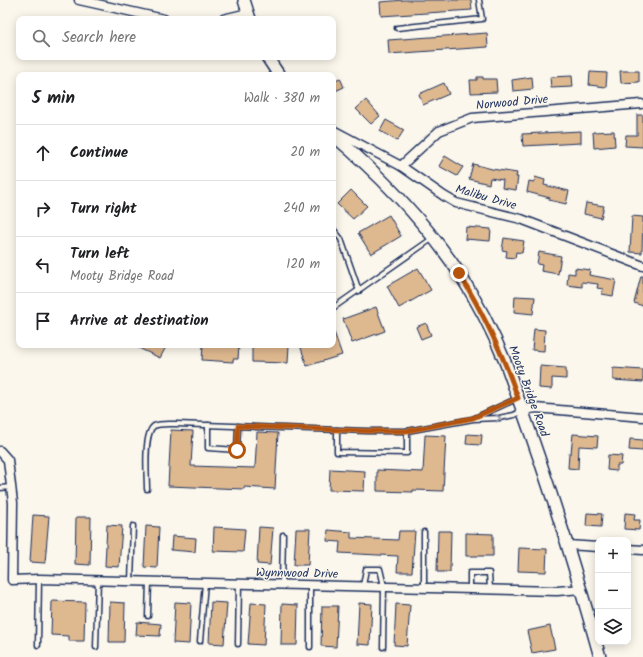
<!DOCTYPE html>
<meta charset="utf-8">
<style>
body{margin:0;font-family:Kalam,sans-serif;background:#f2f2f2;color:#202124}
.controls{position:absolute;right:12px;bottom:12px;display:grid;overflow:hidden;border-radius:8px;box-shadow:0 2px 10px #0003}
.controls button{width:36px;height:36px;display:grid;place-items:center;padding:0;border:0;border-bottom:1px solid #e0e0e0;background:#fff;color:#202124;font:20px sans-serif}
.stop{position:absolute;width:12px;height:12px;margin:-9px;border:3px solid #b45309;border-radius:50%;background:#fff}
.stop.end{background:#b45309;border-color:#fff;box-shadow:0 1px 4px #0008}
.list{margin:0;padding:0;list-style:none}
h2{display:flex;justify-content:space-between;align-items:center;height:52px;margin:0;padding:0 16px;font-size:17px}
h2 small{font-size:13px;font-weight:400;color:#757577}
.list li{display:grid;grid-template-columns:26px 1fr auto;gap:12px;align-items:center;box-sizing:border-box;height:56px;padding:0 16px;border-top:1px solid #e0e0e0}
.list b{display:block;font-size:15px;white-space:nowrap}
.list p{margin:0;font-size:13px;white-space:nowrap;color:#757577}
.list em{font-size:13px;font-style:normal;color:#757577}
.icon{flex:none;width:22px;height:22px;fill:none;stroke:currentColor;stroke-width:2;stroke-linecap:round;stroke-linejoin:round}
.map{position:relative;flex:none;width:643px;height:657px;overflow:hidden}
.search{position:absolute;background:#fff;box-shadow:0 2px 10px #0003;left:16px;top:16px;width:320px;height:44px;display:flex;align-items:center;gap:10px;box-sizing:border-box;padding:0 14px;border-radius:8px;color:#757577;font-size:15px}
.panel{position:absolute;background:#fff;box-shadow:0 2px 10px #0003;left:16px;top:72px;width:320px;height:276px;border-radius:8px}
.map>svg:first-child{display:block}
.building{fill:#deb88f;stroke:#1b2f5e}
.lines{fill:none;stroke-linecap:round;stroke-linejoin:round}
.lane-casing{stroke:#1b2f5e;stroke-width:7}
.street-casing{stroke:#1b2f5e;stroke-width:11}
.secondary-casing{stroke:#1b2f5e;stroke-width:14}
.lane{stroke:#fbf7ec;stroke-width:4}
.street{stroke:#fbf7ec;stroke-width:8}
.secondary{stroke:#fbf7ec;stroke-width:11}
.oneway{stroke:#8b93a5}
.route{stroke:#b45309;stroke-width:5}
.labels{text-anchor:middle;stroke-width:3;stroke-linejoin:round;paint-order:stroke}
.street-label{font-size:12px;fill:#1b2f5e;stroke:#fbf7ec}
</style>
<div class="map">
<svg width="643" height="657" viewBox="0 0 643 657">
<rect width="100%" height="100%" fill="#fbf7ec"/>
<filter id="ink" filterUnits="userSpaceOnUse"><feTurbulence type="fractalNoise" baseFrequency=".025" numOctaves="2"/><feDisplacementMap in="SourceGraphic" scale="8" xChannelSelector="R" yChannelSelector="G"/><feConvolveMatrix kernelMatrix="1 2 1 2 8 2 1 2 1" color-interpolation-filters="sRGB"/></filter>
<g filter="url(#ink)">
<!-- building -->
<g class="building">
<polygon points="404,0 471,0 472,10 381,16 380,2"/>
<polygon points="487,33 488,47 389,54 388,40"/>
<polygon points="620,71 639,71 639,82 621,83"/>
<polygon points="590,72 607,73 606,87 589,85"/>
<polygon points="572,76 573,87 551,88 550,77"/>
<polygon points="477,77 483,77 483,79 496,79 497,92 471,93 470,80 477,80"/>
<polygon points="532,77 533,89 513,91 512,80"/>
<polygon points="340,78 344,87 333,92 333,81"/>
<polygon points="444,83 449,94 423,105 419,94"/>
<polygon points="366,100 380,116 371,124 356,109"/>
<polygon points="637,115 643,115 643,147 625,146 626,135 637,135"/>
<polygon points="386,120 404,130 397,141 380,131"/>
<polygon points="581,131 581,143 523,146 522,134"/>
<polygon points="614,131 615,146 594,148 593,132"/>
<polygon points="445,156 463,167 457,176 439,166"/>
<polygon points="473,164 492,169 517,173 516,177 518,177 516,190 502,188 503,180 490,178 489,184 469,179"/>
<polygon points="535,177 545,180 544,185 569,191 566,204 549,200 550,198 527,192 529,181 534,182"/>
<polygon points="351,190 367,206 353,219 337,204"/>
<polygon points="586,203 604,206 601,218 584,214"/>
<polygon points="389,215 401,236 371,254 358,233"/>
<polygon points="632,216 643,217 642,253 630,252"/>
<polygon points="466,227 491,229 490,241 465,239"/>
<polygon points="504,238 524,241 522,253 516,252 515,258 506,257 507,251 502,250"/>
<polygon points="539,252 561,256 558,274 541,271 542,265 537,264"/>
<polygon points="418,268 431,290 399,308 387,286"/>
<polygon points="575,268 590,270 589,275 616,280 613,296 602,294 603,289 597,288 598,284 582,282 582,287 567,285 568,273 575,274"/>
<polygon points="641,276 643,276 643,306 634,303"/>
<polygon points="515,296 535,297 533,314 514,312"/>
<polygon points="376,307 385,331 352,343 343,319"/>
<polygon points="426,323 431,335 421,339 416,327"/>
<polygon points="534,329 545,330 544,351 532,350"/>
<polygon points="333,332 334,332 342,355 307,366 300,345 333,345"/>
<polygon points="132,345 167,345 160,358"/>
<polygon points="203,345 239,345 238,359 233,359 233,362 202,360"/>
<polygon points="252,345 289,345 288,363 252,362"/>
<polygon points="540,366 566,368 566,379 552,378 552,389 539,388"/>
<polygon points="613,368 643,370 643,382 613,380"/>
<polygon points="171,430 193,431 191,466 255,468 257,432 278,433 275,489 244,487 244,489 168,486"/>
<polygon points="467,434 482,435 481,445 466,444"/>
<polygon points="573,434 598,436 597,447 579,446 578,469 568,468 569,453 571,453"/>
<polygon points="425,435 446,436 443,491 413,490 413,492 377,491 377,470 423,472"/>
<polygon points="630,439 643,440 643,451 629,450"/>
<polygon points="608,455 622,456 621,465 617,465 617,471 607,470"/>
<polygon points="330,469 365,471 364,491 329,490"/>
<polygon points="587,513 602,514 601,527 586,526"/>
<polygon points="625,513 635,514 634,520 640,520 639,530 624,529"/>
<polygon points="33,515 49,516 45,563 30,562"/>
<polygon points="76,517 91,517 90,565 75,564"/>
<polygon points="107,525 122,526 119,567 105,566"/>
<polygon points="146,526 159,527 157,568 144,567"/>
<polygon points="214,527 245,529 243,552 213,551"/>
<polygon points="259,527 273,528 270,565 257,564"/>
<polygon points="296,529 310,529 308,565 294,565"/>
<polygon points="328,530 351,532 351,538 398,540 399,531 415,531 412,572 397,572 398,556 339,553 340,542 327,541"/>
<polygon points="438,531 451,531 450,572 437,572"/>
<polygon points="466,533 493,534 493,556 466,556"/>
<polygon points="172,536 196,538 195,552 171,550"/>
<polygon points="519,548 547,549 546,572 518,571"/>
<polygon points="52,601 85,602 84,641 69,641 69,636 51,635"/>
<polygon points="110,602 125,603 124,642 109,642"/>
<polygon points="175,602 191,603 189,644 173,643"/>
<polygon points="211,602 227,603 224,644 209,643"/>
<polygon points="251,603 266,604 264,645 248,644"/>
<polygon points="359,603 372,604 370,645 357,644"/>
<polygon points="282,604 298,605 297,645 281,645"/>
<polygon points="396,604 410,605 407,646 394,645"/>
<polygon points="322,606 338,606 336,647 321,646"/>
<polygon points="137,622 161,624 160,636 136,635"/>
<polygon points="550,626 555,649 532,653 527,631"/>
</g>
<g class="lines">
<!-- lane casing -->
<g class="lane-casing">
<g id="lane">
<polyline points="397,28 482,19 479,0"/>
<polyline points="333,229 341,239 359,291"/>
<polyline points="333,308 433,238"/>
<polyline points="475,418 516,399"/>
<polyline points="208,425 208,448 237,450 238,426"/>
<polyline points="337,430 337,452 407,453 407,431"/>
<polyline points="0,488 11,487"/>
<path d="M147,489C147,476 143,434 154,426C160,423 170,424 176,424L367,431H407L473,419L499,418L514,415L522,411"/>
<polyline points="131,581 133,526"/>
<polyline points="282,584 283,535"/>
<polyline points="363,586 366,569 380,569 384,586 383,647"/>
<polyline points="424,587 424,532"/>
<polyline points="470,588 470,573 489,573 490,589"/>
<polyline points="148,616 149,581"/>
<polyline points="200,641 205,583"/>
<polyline points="238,644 239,583"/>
<polyline points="38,645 39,579"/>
<polyline points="96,647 98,580"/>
<polyline points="310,647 310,585"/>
</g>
</g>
<!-- street casing -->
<g class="street-casing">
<g id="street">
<polyline points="79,0 164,19"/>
<polyline points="223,19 248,13"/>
<polyline points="333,130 401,166 444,196 456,203 521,219 643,266"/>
<polyline points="401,166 439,131 472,118 641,104"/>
<polyline points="522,411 535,408 643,417"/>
<polyline points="0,451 8,460 13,503 12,580 39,579 557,591 582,589"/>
<polyline points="568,545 598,547"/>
<polyline points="628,549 643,550"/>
</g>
</g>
<!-- secondary casing -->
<g class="secondary-casing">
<g id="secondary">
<polyline points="244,0 250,19"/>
<polyline points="267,57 279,75"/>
<path d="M333,135C380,175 424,220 459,273C477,301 493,332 506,364C512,380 517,396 523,412C552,493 577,574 600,657"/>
</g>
</g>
<!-- lane -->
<use href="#lane" class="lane"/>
<!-- street -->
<use href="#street" class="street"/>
<!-- secondary -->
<use href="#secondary" class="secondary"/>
</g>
<!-- one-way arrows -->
<defs><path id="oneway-chevron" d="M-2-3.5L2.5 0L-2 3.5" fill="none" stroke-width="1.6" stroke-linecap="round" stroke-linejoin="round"/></defs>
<use class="oneway" href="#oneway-chevron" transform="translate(498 418) rotate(-6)"/>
</g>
<g class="lines" filter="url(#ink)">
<!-- route -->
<path class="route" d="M237,450L238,426L367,431H407L473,418L518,398C503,354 483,313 459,273"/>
</g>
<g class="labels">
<!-- street labels -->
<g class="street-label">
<text transform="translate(512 102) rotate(-5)" y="4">Norwood Drive</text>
<text transform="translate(486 197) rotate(16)" y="4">Malibu Drive</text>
<text transform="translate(529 391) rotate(70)" y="4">Mooty Bridge Road</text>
<text transform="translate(297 573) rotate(1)" y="4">Wynnwood Drive</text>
</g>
</g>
</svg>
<div class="controls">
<button>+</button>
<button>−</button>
<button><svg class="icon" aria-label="layers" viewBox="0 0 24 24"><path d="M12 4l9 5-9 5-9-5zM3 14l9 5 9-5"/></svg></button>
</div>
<div class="stop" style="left:237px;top:450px"></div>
<div class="stop end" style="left:459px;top:273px"></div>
<div class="search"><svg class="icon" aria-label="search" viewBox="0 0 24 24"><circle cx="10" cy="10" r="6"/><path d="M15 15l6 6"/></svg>Search here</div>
<section class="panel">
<h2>5 min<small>Walk · 380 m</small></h2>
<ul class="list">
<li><svg class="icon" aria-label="ahead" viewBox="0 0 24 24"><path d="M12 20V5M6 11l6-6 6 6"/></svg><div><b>Continue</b></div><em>20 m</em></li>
<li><svg class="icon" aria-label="right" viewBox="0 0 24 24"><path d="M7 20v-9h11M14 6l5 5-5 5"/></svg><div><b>Turn right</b></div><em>240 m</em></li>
<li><svg class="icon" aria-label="left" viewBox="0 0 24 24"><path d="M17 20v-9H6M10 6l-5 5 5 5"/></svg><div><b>Turn left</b><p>Mooty Bridge Road</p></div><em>120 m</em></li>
<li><svg class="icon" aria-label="arrive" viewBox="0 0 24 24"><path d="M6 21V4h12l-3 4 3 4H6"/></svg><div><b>Arrive at destination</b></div></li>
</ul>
</section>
</div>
